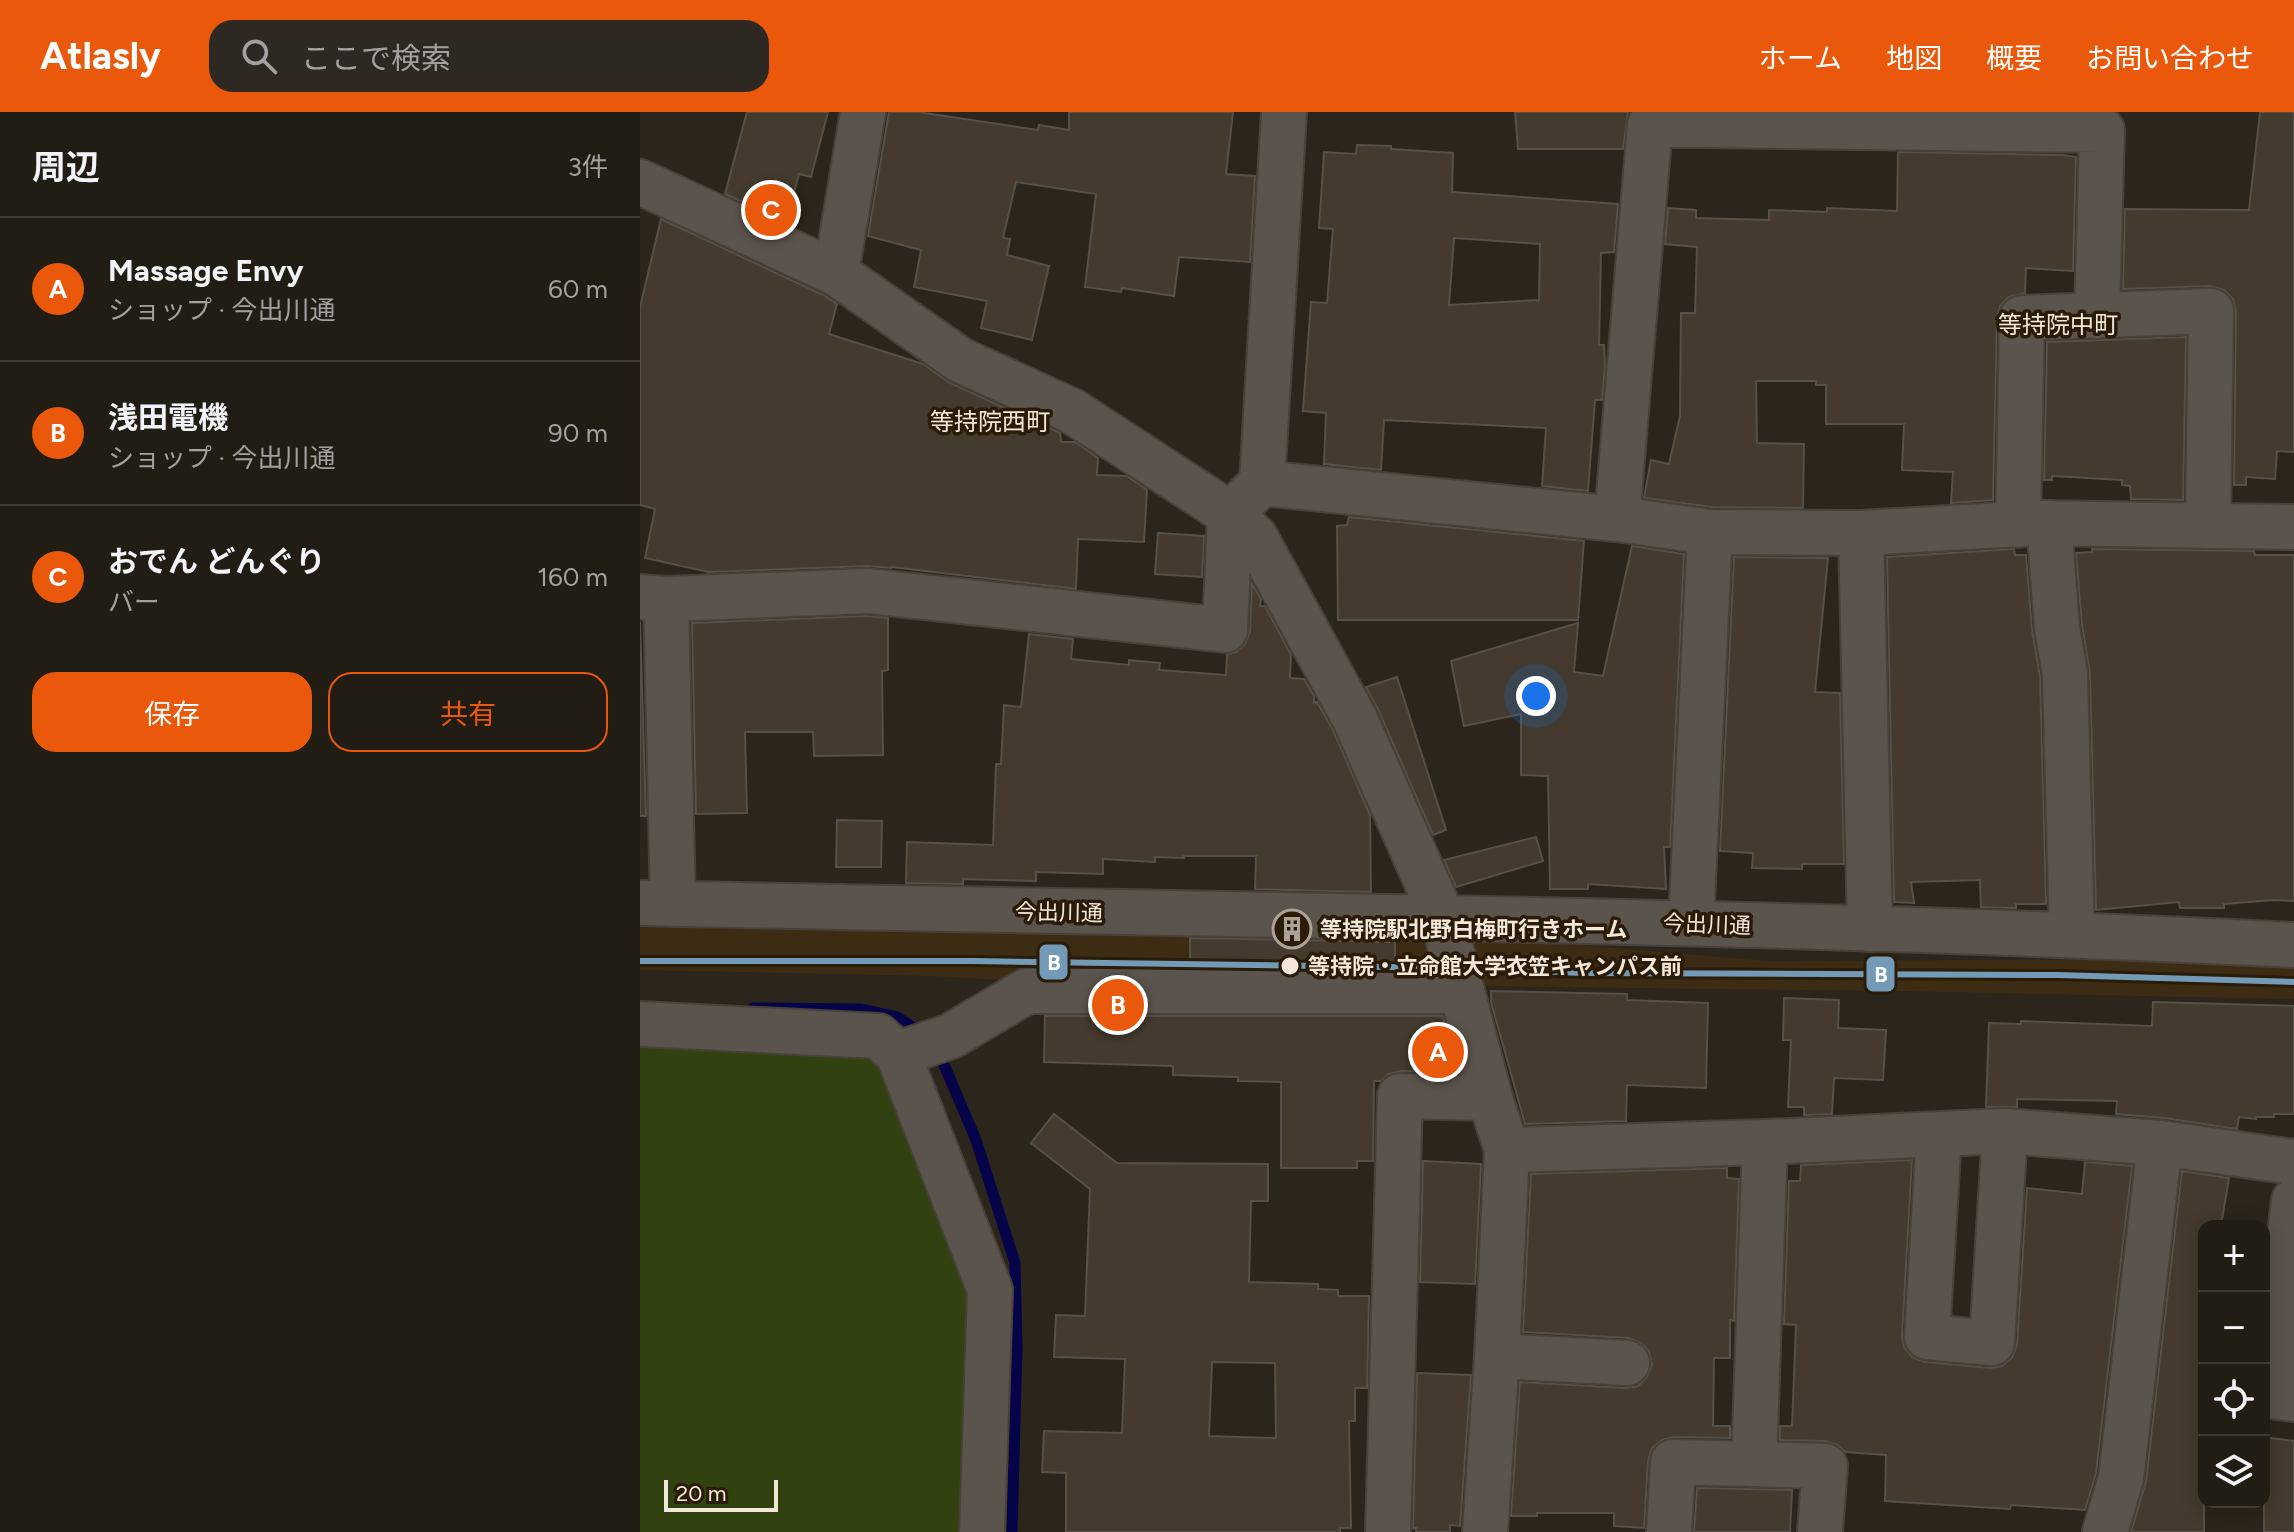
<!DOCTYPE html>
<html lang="ja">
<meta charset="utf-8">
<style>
body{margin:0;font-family:Figtree,"Noto Sans JP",sans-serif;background:#2d2922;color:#f1f3f6}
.controls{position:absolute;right:24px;bottom:24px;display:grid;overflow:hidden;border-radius:16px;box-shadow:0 4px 20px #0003}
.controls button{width:72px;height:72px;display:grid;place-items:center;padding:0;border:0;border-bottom:2px solid #3e3a34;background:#211c14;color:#f1f3f6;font:40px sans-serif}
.scale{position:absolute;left:24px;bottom:20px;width:114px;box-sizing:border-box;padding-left:8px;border:4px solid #f1e7db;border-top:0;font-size:22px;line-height:28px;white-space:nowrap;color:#f1e7db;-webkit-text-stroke:6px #2a1c09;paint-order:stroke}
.you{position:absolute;left:896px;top:584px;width:28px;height:28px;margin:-20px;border:6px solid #fff;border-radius:50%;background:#1a73e8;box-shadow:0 0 0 12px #1a73e833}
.badge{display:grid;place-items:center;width:52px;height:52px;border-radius:50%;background:#ea580c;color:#fff;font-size:26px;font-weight:700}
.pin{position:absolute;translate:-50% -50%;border:4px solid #fff;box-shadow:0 2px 8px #0006}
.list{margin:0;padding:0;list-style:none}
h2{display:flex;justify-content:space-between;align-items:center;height:104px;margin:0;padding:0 32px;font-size:34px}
h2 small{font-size:26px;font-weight:400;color:#a2a1a0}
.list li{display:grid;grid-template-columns:52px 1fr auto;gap:24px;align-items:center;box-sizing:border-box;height:144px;padding:0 32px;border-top:2px solid #3e3a34}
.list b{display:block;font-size:30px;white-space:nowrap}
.list p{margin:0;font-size:26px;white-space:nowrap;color:#a2a1a0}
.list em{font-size:26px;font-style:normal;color:#a2a1a0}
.actions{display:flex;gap:16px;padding:24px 32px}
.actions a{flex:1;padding:18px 0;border:2px solid #ea580c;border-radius:24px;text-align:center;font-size:28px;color:#ea580c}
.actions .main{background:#ea580c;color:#fff}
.icon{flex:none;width:44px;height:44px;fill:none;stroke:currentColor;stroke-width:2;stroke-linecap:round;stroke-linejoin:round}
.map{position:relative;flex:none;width:1654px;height:1420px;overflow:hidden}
header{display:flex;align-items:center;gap:48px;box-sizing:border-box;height:112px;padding:0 40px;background:#ea580c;color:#fff}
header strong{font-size:38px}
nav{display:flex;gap:44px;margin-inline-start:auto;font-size:28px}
.search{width:560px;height:72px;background:#2d2922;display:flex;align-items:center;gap:20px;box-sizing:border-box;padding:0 28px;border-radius:24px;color:#a2a1a0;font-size:30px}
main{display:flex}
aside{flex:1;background:#211c14}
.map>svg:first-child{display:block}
.built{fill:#3d2c14}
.green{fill:#314210}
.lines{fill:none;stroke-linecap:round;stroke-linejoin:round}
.stream{stroke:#050448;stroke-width:11}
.building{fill:#443a2d;stroke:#575048;stroke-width:2;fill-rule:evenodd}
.minor-casing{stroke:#484139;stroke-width:48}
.minor{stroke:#5a544c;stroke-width:44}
.tram-1-casing{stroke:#2a1c09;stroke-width:12}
.tram-1{stroke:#739ab6;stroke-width:6}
.stop-dot{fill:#f1e7db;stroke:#2a1c09;stroke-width:3}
.labels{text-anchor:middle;stroke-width:7;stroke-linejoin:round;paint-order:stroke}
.street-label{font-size:22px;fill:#f1e7db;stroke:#2a1c09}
.poi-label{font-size:22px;font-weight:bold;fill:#f1e7db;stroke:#2a1c09;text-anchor:start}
.stop-label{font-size:22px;font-weight:bold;fill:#f1e7db;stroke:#2a1c09;text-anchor:start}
.neighbourhood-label{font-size:24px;fill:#f1e7db;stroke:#2a1c09}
.line-badge{stroke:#2a1c09;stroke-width:3}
.badge-label{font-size:22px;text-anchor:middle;font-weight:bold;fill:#fff}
</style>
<header>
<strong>Atlasly</strong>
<div class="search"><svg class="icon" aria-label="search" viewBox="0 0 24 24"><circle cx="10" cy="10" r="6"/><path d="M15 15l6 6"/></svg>ここで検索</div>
<nav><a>ホーム</a><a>地図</a><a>概要</a><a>お問い合わせ</a></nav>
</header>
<main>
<aside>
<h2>周辺<small>3件</small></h2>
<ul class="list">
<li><span class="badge">A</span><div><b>Massage Envy</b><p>ショップ · 今出川通</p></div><em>60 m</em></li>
<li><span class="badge">B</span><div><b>浅田電機</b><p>ショップ · 今出川通</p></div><em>90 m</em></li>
<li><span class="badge">C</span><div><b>おでん どんぐり</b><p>バー</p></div><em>160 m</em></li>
</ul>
<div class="actions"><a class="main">保存</a><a>共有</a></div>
</aside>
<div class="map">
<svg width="1654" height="1420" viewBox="0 0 1654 1420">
<rect width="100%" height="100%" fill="#2c251b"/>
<!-- built -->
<polygon class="built" points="0,811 771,818 1125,849 1526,847 1654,852 1654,887 1257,879 383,869 292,864 0,858"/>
<!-- green -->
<polygon class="green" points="0,928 233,934 335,1145 330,1420 0,1420"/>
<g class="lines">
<!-- stream -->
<g class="stream">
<polyline points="113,896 220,897 257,905 282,921"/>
<polyline points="295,938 305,955 336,1028 375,1151 377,1235 372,1420"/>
</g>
</g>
<!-- building -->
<g class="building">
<polygon points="107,0 188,0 171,65 159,62 146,110 85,82"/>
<polygon points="249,0 278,0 398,18 399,13 429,18 429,0 593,0 586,62 615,64 610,150 539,145 534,184 482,176 481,180 445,175 456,82 376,70 363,126 370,127 367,143 409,154 392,228 341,216 347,189 274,175 281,138 228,124"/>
<polygon points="875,0 988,0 983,37 878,37"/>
<polygon points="1620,0 1654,0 1654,340 1637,339 1635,367 1606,365 1606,373 1594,373 1596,199 1593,187 1584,178 1570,174 1483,177 1485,97 1609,98"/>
<path d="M717,33L751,34V37L813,41L812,80L978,92L974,140L961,141L959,233H964L965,254L962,288H955L948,379L902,374L906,316L744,308L741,358L684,352L686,301L663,299L671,190L687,191L693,117L679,116L684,40L716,42ZM814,126L900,132L899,188L809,193Z"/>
<polygon points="1258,40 1423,43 1436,45 1433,159 1386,156 1385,181 1369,185 1360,194 1357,205 1353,388 1311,391 1313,360 1262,358 1264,312 1186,312 1186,273 1176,273 1176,269 1116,269 1117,331 1164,332 1163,396 1072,395 1004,386 1011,348 1029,352 1040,304 1041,201 1055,201 1057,135 1025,132 1028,96 1056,98 1056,106 1129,108 1129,98 1187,100 1187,96 1257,99"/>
<polygon points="21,107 183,183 197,192 189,222 283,252 310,271 378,302 375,312 405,314 420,321 421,330 435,330 458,346 457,363 487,364 507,378 504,430 438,427 436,477 251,455 251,456 227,454 69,460 5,446 15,397 0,393 0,195"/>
<polygon points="1546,225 1543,388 1491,387 1490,374 1482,373 1482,368 1412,364 1412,368 1404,368 1407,230"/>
<polygon points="709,405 944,429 938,508 698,508 697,414 707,413"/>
<polygon points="518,421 564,424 562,465 515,462"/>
<polygon points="992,434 1044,442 1030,735 1024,735 1026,777 948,772 948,777 910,777 908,664 881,663 881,602 824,614 811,549 938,511 934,560 963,564"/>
<polygon points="1374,437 1375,443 1386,443 1392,518 1400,564 1406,792 1376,792 1376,796 1341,795 1340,768 1271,770 1274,791 1254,790 1247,445"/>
<polygon points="1452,437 1614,439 1615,443 1654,443 1654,789 1633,788 1584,792 1584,796 1540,796 1539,790 1456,798 1450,561 1442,513 1436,441 1452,440"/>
<polygon points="1094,445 1188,446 1175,580 1200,581 1204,752 1162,752 1162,757 1112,756 1113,741 1080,739"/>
<polygon points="612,472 621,487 620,494 625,494 651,543 650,566 664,567 674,584 674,591 677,590 693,618 730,703 731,780 615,777 616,744 544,744 544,746 515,745 515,750 463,747 463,762 396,760 396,769 323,767 323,772 266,771 267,730 353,733 356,652 361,652 364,593 381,595 389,522 433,527 431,547 489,553 489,548 520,551 519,558 586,563 587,542 596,540 605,532 610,520"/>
<polygon points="227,504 248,506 248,558 242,559 243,643 174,644 173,620 105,620 107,701 56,702 52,511"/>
<polygon points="0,510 6,704 0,704"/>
<polygon points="757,565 806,718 793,723 738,597 726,575"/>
<polygon points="197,708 242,709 241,755 196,755"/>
<polygon points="896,725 903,749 816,775 804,748"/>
<polygon points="550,826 755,830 755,854 550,854"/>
<polygon points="851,879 987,882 987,888 1068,891 1066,976 987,973 986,1009 885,1012 851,890"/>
<polygon points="1144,886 1199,888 1198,916 1246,918 1243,968 1194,966 1192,1002 1164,1003 1164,995 1148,995 1151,928 1143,928"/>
<polygon points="1513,890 1654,894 1654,1002 1634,1002 1634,1005 1616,1005 1616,1007 1599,1005 1597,1017 1524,1006 1476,1002 1477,989 1377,987 1377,995 1346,995 1349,911 1381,912 1381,909 1512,914"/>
<polygon points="405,904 803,904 817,960 761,959 749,962 741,969 734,969 733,1049 717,1049 717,1056 641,1056 641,970 598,969 598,965 533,963 533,954 404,950"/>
<path d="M414,1002L477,1051L628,1052V1089H611L609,1170L678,1172V1177L698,1178V1184H729L727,1276H715V1309H709L711,1416H700V1420H426V1361L402,1360L404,1319L482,1321L485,1247L414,1245L416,1203L445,1204L450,1077L391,1031ZM572,1250L635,1251L636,1326L569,1324Z"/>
<polygon points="1272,1048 1262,1224 1264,1235 1272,1245 1285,1250 1350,1256 1362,1254 1372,1246 1377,1233 1387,1076 1442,1082 1445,1050 1492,1054 1456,1361 1445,1398 1371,1393 1370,1397 1245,1389 1246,1343 1205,1340 1198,1333 1186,1329 1140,1328 1140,1314 1152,1314 1156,1213 1144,1212 1149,1069 1160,1069 1161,1053"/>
<polygon points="783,1049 841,1052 835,1172 780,1170"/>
<polygon points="1087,1056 1087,1066 1099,1067 1094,1209 1090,1208 1090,1246 1074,1246 1073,1314 1090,1314 1090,1326 1033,1325 1022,1328 1012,1336 1008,1349 1004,1416 974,1414 974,1401 897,1401 897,1404 871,1404 880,1270 986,1276 998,1274 1007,1265 1012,1253 1009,1239 1001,1231 989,1226 883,1220 891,1062"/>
<polygon points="1542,1059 1589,1066 1581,1114 1564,1114 1564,1420 1491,1420 1506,1369"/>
<polygon points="777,1261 831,1263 820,1414 810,1413 810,1420 776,1420 776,1416 773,1416"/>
<polygon points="1624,1325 1654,1329 1654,1420 1624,1420"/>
<polygon points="1057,1376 1152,1378 1150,1420 1054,1420"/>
</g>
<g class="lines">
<!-- minor casing -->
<g class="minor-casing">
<g id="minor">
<polyline points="1055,13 1462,18 1457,204"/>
<polyline points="0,70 196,161 320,248 432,299 590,402 615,425 715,607 803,807 850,986 867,1038 1125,1030 1365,1019 1520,1031 1654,1050"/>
<polyline points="196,161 223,0"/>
<polyline points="622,371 644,0"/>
<polyline points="977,407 1010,13 1055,13 1055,0"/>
<polyline points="1409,411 1417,516 1425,562 1432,823"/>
<polyline points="1378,413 1382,206 1571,199 1568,414"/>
<polyline points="1221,421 1230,817"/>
<polyline points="0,485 26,487 228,479 585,518 590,402 622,371 977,407 1070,420 1221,421 1398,411 1654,415"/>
<polyline points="26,487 33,792"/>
<path d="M0,791C551,803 1103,806 1654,833"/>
<polyline points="1051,811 1070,420"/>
<polyline points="0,912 238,924 258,942"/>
<polyline points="1299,1023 1287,1225 1352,1231 1365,1019"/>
<polyline points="1654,1089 1630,1284 1654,1287"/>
<polyline points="857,1244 987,1251"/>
<polyline points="1114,1351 1125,1030"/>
<polyline points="342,1420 350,1178 258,942 311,924 387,879 822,879"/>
<polyline points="748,1420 760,984 850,986"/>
<polyline points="845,1420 857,1244 867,1038"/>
<polyline points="1029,1420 1033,1350 1185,1354 1180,1420"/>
<polyline points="1465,1420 1481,1366 1520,1031"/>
</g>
</g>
<!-- minor -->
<use href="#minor" class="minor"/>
<!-- tram-1 casing -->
<g class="tram-1-casing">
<polyline id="tram-1" points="0,849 332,849 817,856 944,861 1418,863 1654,870"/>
</g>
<!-- tram-1 -->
<use href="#tram-1" class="tram-1"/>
</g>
<!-- icons -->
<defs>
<g id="building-ring" transform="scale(2)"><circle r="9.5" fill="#2a1c09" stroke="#aca398" stroke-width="1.5"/><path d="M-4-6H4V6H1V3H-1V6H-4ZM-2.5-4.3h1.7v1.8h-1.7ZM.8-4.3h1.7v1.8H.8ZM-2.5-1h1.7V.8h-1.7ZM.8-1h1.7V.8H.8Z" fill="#aca398"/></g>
</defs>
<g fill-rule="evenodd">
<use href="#building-ring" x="652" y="817"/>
</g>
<!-- markers -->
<circle class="stop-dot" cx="650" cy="854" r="10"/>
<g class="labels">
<!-- street labels -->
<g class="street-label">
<text transform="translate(419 800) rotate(1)" y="8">今出川通</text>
<text transform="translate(1067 812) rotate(2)" y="8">今出川通</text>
</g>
<!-- poi labels -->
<g class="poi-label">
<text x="680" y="825">等持院駅北野白梅町行きホーム</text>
</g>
<!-- stop labels -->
<g class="stop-label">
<text x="668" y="862">等持院・立命館大学衣笠キャンパス前</text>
</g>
<!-- neighbourhood labels -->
<g class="neighbourhood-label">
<text x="1418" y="221">等持院中町</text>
<text x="350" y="318">等持院西町</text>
</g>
</g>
<g class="line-badge">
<rect x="398" y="831" width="31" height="38" rx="8" fill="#739ab6"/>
<rect x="1225" y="843" width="31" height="38" rx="8" fill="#739ab6"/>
</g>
<g class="badge-label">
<text x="414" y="858">B</text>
<text x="1241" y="870">B</text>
</g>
</svg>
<div class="controls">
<button>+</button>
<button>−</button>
<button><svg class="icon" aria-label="locate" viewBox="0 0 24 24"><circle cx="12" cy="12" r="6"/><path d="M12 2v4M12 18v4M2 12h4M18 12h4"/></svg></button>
<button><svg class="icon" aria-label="layers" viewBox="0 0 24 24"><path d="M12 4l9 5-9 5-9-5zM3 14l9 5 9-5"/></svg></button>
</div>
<div class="scale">20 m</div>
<div class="you"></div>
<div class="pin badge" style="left:798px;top:940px">A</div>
<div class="pin badge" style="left:478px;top:893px">B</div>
<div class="pin badge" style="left:131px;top:98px">C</div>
</div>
</main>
